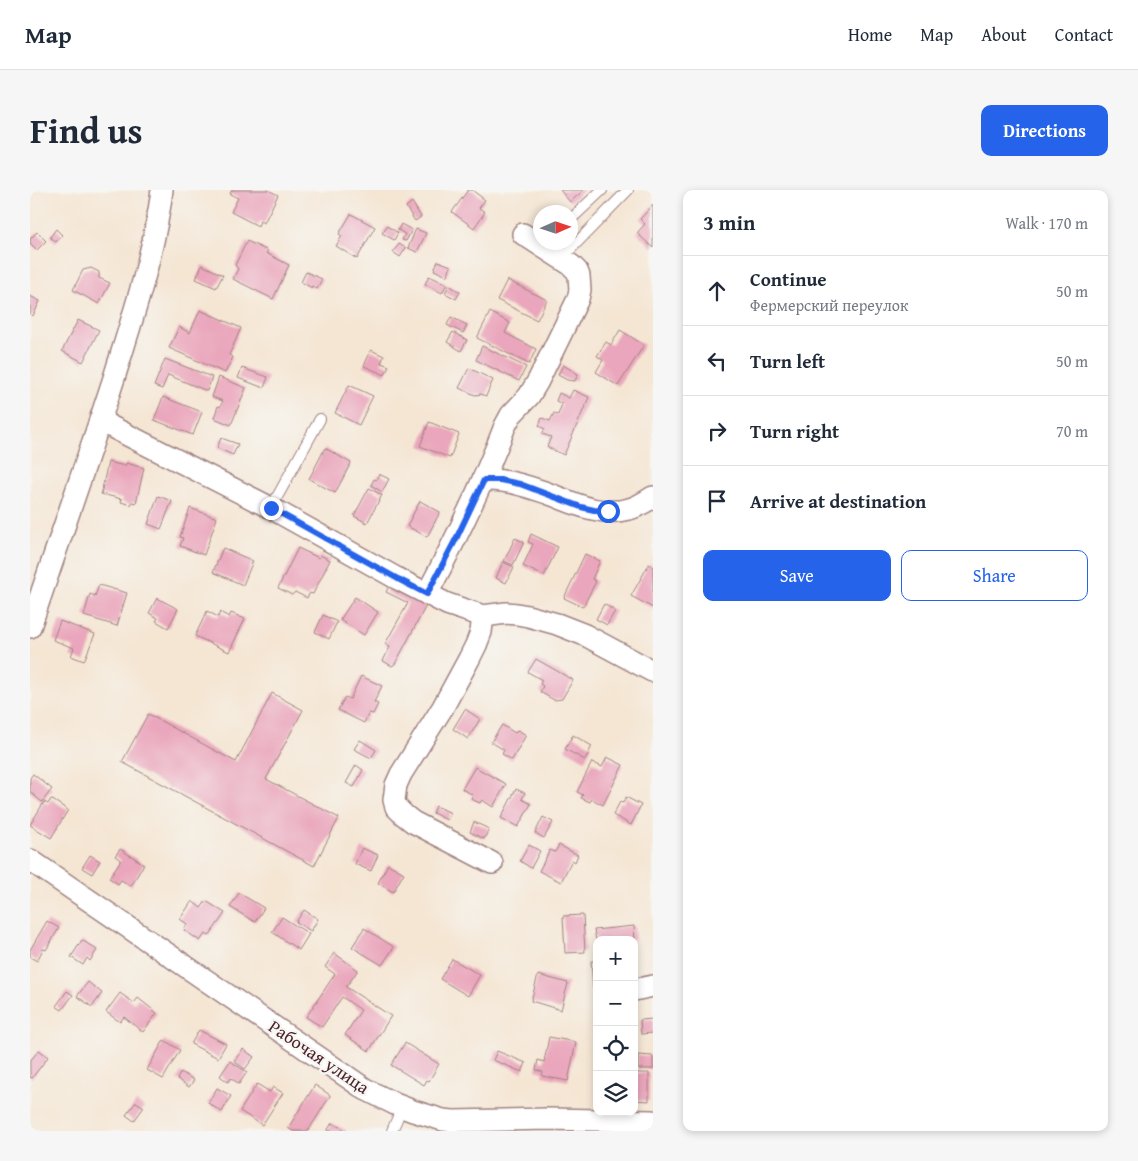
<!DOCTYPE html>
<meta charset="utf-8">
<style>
body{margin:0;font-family:"Gentium Book Plus",serif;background:#f6f6f7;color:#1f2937}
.controls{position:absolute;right:15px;bottom:15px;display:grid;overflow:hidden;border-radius:10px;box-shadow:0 2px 8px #0003}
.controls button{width:45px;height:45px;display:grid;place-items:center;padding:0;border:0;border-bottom:1px solid #e0e1e3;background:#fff;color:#1f2937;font:25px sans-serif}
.compass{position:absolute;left:503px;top:15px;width:45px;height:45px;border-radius:50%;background:#fff;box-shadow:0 2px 8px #0003;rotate:87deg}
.stop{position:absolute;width:15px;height:15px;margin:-11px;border:4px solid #2563eb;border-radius:50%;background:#fff}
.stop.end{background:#2563eb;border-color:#fff;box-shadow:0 1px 5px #0008}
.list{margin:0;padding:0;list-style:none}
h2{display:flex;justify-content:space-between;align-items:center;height:65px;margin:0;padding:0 20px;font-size:21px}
h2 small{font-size:16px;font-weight:400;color:#747a83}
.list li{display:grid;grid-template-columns:32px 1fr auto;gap:15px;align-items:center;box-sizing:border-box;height:70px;padding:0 20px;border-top:1px solid #e0e1e3}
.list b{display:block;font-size:19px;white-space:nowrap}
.list p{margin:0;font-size:16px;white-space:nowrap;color:#747a83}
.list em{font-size:16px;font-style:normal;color:#747a83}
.actions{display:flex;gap:10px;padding:15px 20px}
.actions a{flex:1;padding:11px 0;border:1px solid #2563eb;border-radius:10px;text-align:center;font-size:18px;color:#2563eb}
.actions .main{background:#2563eb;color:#fff}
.icon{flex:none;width:28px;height:28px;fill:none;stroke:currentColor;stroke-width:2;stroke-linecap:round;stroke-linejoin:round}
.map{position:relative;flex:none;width:623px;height:941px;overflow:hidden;border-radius:10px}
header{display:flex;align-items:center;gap:30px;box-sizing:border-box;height:70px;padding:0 25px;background:#fff;border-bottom:1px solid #e0e1e3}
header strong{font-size:24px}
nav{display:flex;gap:28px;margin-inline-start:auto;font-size:18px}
.intro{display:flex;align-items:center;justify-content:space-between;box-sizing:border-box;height:120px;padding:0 30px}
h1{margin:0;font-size:35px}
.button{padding:12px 22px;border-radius:10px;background:#2563eb;color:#fff;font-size:18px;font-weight:700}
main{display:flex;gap:30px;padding:0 30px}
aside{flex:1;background:#fff;border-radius:10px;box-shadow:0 2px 8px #0003}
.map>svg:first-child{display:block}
.building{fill:#eaa6bc}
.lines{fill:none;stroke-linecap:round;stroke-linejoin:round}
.lane-casing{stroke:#a08280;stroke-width:12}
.street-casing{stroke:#a08280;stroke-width:24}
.lane{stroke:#fff;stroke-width:10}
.street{stroke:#fff;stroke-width:21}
.route{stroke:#2563eb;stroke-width:6}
.labels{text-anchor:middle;stroke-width:5;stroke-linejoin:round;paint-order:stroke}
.street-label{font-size:18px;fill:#4a1f2b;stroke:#f6f6f2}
</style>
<header>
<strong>Map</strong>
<nav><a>Home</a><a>Map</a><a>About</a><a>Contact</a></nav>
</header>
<div class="intro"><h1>Find us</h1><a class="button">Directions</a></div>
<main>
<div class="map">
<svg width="623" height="941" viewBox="0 0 623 941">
<rect width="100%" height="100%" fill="#f6f6f2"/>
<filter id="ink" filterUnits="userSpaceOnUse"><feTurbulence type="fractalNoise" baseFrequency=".02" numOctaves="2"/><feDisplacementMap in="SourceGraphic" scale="10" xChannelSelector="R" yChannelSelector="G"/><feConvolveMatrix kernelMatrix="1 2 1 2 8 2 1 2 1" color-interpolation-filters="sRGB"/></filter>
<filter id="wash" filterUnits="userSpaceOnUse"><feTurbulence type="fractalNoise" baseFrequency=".0096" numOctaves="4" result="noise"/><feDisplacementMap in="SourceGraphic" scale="20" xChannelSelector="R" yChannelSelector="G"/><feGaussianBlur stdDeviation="1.12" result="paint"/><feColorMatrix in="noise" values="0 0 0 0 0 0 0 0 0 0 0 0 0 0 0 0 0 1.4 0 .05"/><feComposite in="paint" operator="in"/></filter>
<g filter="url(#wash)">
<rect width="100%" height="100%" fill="#f5e6d4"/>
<g id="blocks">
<!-- building -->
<g class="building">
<polygon points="202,0 238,0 248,5 234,33 230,31 228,36 201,22 208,8 200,4"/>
<polygon points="438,0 442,0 455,10 449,18 455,22 444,38 422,22"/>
<polygon points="530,0 554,0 540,12"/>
<polygon points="382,12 391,27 385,31 376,17"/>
<polygon points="623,15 623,58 607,43 615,34 610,29"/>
<polygon points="321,24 345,37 327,69 306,56 312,46 309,44"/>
<polygon points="371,34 382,40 376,51 372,50 375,44 368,40"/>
<polygon points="357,36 368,43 364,50 352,43"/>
<polygon points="26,39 32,45 26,52 20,47"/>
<polygon points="386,39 396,43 387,62 378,58"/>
<polygon points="7,42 16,51 7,60 0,53 0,49"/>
<polygon points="217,51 238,61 236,63 259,75 243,109 203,89 208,79 205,75"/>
<polygon points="369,54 376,58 370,67 363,62"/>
<polygon points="408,71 421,76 417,86 404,80"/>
<polygon points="172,75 193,85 186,98 166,89"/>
<polygon points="61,78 69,82 69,88 80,93 69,114 43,100 53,80"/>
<polygon points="276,82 292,89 287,99 282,96 282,98 271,92"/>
<polygon points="399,86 417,94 412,103 395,94"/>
<polygon points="477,90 517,110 507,130 467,110"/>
<polygon points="419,95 430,102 426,109 415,103"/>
<polygon points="0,106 10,111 3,126 0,124"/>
<polygon points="170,120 211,138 199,165 203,167 195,183 139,158 149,137 160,143"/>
<polygon points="460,122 480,133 475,143 506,159 499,174 447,148"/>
<polygon points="421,127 437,135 433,143 417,135"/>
<polygon points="48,130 69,140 53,172 32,161"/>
<polygon points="590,140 614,155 588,196 566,182 573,170 567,166 576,152 581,155"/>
<polygon points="423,142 437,150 431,161 417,152"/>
<polygon points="452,156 496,177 489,191 446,170"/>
<polygon points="341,160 354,166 351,173 359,176 355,185 334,176"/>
<polygon points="135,169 182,187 177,201 138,185 132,199 124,196"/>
<polygon points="533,175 548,184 545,191 537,190 528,185"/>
<polygon points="212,178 238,187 234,198 208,188"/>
<polygon points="439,178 463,190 456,206 451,204 445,205 429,198"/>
<polygon points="189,187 216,198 201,235 184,228 188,216 190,217 193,211 182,207"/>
<polygon points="319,195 343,206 329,235 305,223"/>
<polygon points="543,200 559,207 534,265 517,257 521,247 512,244 515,239 509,236 512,228 520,231 524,223 528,225 532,214 526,211 529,203 539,208"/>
<polygon points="133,207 172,222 163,245 124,230"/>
<polygon points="399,232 429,244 420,268 390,256"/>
<polygon points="191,248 208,254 203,265 187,258"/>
<polygon points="295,258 321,273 305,303 279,289"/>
<polygon points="78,272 95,276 96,273 114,278 106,313 102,312 101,315 91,312 92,309 71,304"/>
<polygon points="349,284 359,289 352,302 341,295 344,289 346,290"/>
<polygon points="339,298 352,305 337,333 324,326"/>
<polygon points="128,306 142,311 131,339 118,334"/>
<polygon points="390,311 410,322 397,347 377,336"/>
<polygon points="160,318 187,328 174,365 150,356 153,348 150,347"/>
<polygon points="501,344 528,357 514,386 493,376 503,354 498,352"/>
<polygon points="485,348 494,352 483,375 474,371"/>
<polygon points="193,358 223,371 213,395 183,382"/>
<polygon points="268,358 289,368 290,365 300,370 283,404 280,403 277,408 265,402 262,405 248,398"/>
<polygon points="555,364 570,371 562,389 566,391 553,417 534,408"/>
<polygon points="473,372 484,377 476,393 466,388"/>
<polygon points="619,374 623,377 623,418 601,406"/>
<polygon points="360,394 397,414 365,474 362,476 353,471 360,457 355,454 378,413 356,402"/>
<polygon points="69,395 97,403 87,436 54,426 60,404 65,406"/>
<polygon points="325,407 348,422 334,445 310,430"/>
<polygon points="127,408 148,419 138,438 126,431 128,428 119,423"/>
<polygon points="574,414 585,421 577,435 566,429"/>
<polygon points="177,421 188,427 190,422 199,427 201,423 215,429 199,462 165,446"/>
<polygon points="293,425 307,432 299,449 285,442"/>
<polygon points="30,431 65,444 54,471 41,466 44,458 23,450"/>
<polygon points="506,469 543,490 532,509 524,510 510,502 513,496 510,494 512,490 498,482"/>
<polygon points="331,486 352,496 344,512 348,514 343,524 339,523 334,533 308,520 315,507 320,509"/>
<polygon points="242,503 273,520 236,589 309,628 284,676 92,572 118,524 206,572"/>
<polygon points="435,519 450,529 438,549 423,539"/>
<polygon points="472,535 485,543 488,540 496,545 482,570 472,564 474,560 461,552"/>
<polygon points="543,545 562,556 555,570 535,559"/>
<polygon points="330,550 346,560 341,568 324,559"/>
<polygon points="577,567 593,575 573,615 562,609 560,612 551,608 553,605 547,602 562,572 572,577"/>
<polygon points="326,575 333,580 324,597 316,593"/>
<polygon points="445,577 476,594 463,617 452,610 450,613 441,609 443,605 432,599"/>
<polygon points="3,584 22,599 12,612 0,602 0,588"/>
<polygon points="486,599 495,603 492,609 501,614 488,637 471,628"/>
<polygon points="596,607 611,615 601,635 583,625 590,612 593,613"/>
<polygon points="21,609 38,620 21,648 0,635 14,612 18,614"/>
<polygon points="406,616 421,623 417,630 403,623"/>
<polygon points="513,627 523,632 514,648 505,643"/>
<polygon points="444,632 459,639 454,649 440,642"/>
<polygon points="499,655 510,661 501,678 490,671"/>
<polygon points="529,655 548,665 545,672 542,670 531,692 509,681 520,660 525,662"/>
<polygon points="332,658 348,665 341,681 325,674"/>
<polygon points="90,659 114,674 101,696 91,690 88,694 79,688 91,670 85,666"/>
<polygon points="60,665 70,671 62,684 52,678"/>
<polygon points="358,674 374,683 363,702 348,693"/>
<polygon points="209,703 234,718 225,732 200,717"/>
<polygon points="162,711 171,718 176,711 195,723 179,746 175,744 170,751 154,740 157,734 150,729"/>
<polygon points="274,720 288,729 281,741 266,732"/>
<polygon points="553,725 555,762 535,763 533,726"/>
<polygon points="252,727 279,744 269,760 242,742"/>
<polygon points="17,731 29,738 16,760 13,759 7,771 0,767 0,760"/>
<polygon points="604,736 605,750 566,750 564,740"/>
<polygon points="334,738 364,757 352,775 322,757"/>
<polygon points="52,750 67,760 60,771 57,768 53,775 41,767"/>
<polygon points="304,763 328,780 316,797 361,826 339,861 315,845 331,820 312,807 292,837 276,827 305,784 295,777"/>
<polygon points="422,769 450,785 438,806 410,789"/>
<polygon points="561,771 567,771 567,798 563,798"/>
<polygon points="508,785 538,793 531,820 501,811"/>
<polygon points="58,792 72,803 62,817 47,806"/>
<polygon points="37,801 43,805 32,820 26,816"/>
<polygon points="90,803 104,813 108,808 127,823 113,842 94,827 90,832 76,822"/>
<polygon points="623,829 623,843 611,844 610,830"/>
<polygon points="169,840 196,854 188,868 161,854"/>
<polygon points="519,847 546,852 538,891 512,886 513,882 506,880 508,870 514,872"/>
<polygon points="134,850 150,860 133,889 117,880"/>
<polygon points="375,853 409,874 399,891 397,890 394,895 361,875"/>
<polygon points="213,859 224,867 215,879 204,871"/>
<polygon points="9,860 18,867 2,888 0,887 0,871"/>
<polygon points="467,861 496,873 492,882 463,870"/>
<polygon points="608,865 623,866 623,879 608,879"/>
<polygon points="200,871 217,882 209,894 201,888 198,892 190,886"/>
<polygon points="151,882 164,890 159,897 147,889"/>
<polygon points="604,883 619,883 619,911 604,910"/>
<polygon points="227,894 240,902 243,897 253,903 232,935 210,921"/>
<polygon points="285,895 300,905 300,906 278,941 263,941 258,938"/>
<polygon points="187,898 201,906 192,922 178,913"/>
<polygon points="106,912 114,917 104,931 96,925"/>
<polygon points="302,933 317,941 297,941"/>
</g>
</g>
</g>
<g filter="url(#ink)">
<use href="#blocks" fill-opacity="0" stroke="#a08280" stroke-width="1"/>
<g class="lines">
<!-- lane casing -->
<g class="lane-casing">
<g id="lane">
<polyline points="540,30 572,0"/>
<polyline points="532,68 598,0"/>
<polyline points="241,318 290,229"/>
<polyline points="362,941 372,917"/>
</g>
</g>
<!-- street casing -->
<g class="street-casing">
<g id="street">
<polyline points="70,231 241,318 368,389 417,414 453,426 476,423 487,424 498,426 527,434 555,445 622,481"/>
<path d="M454,290C476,289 496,296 517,303C544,313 570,327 599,319C608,317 615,312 623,307"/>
<path d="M397,404C426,349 453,294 475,236L481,225L499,206L508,191L548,109L550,100L549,86L547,81L541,75L493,44"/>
<polyline points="453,426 451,442 446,455 439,469 413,517 371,584 366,595 364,610 366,617 374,625 383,632 462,673"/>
<path d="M0,437C28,354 57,271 84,188C103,126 124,64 132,0"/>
<polyline points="0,670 335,899 365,914 383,921 413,930 423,931 517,929 623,931"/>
<polyline points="604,800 623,796"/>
</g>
</g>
<!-- lane -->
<use href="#lane" class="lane"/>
<!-- street -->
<use href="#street" class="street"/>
</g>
</g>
<g class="lines" filter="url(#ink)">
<!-- route -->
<polyline class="route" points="241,318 368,389 397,404 426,349 454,290 470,290 490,294 551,317 564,320 578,321"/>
</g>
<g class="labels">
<!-- street labels -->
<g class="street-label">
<text transform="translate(289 867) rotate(34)" y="6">Рабочая улица</text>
</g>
</g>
</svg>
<div class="controls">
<button>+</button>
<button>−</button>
<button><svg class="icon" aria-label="locate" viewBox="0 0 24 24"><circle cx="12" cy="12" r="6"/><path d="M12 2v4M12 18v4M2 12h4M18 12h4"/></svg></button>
<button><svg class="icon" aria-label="layers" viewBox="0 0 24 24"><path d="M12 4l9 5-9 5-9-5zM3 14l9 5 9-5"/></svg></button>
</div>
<svg class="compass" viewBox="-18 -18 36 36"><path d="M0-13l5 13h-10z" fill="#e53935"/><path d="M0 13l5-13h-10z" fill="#747a83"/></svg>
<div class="stop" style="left:578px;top:321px"></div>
<div class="stop end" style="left:241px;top:318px"></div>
</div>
<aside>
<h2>3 min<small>Walk · 170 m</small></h2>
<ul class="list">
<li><svg class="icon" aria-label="ahead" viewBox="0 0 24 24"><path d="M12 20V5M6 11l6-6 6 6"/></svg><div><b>Continue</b><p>Фермерский переулок</p></div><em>50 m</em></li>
<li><svg class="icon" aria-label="left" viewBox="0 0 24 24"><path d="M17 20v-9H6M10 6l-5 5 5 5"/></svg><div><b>Turn left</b></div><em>50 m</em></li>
<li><svg class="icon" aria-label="right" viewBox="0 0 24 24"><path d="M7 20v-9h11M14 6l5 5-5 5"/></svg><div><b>Turn right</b></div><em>70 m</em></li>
<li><svg class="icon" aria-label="arrive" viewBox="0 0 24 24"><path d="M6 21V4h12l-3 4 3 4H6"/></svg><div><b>Arrive at destination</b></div></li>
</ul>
<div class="actions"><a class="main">Save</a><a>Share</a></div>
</aside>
</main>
